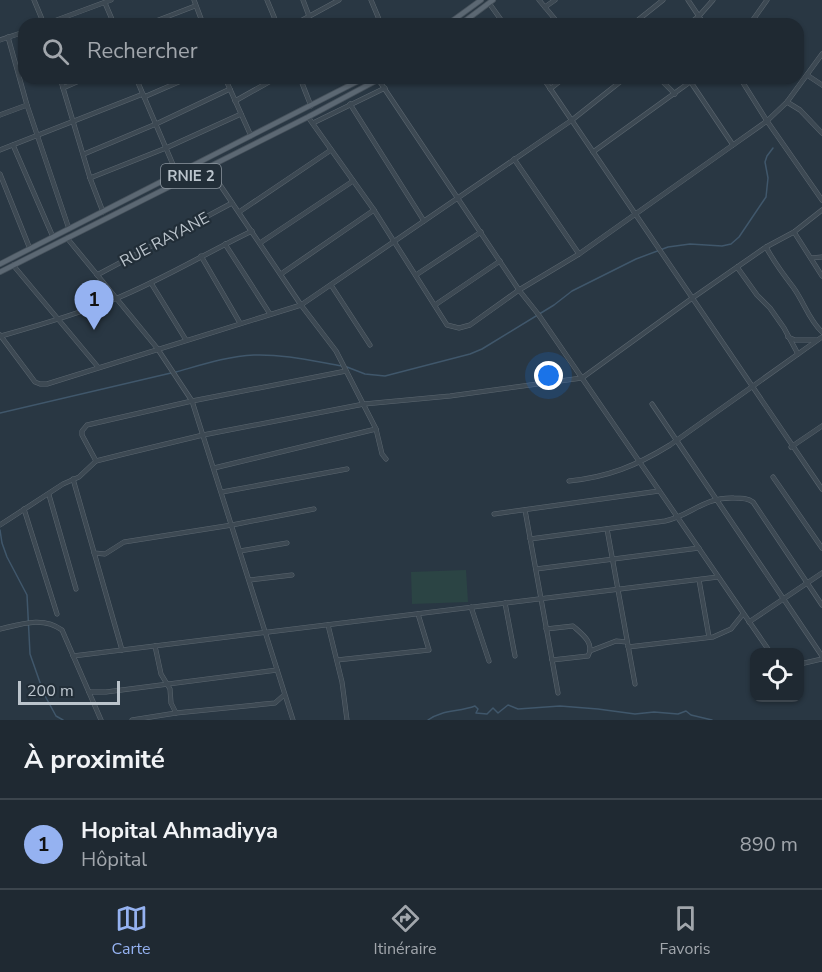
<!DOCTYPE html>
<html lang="fr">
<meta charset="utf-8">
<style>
body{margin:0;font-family:"Nunito Sans",sans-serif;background:#27313a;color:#f1f3f6}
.controls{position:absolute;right:18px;bottom:18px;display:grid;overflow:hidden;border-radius:12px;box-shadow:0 2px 4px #0004}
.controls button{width:54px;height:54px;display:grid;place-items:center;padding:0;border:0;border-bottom:2px solid #3c454d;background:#1f2932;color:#f1f3f6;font:30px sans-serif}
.scale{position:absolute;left:18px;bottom:15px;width:102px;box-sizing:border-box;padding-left:6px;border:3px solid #bbc4cc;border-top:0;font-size:16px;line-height:21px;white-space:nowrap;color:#bbc4cc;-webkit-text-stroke:4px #222e38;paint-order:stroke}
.you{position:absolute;left:549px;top:376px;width:21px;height:21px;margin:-15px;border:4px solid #fff;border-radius:50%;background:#1a73e8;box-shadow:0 0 0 9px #1a73e833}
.badge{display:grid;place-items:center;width:39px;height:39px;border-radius:50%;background:#95b2f1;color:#111;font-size:20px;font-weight:700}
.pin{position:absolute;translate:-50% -50px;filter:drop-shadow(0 2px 3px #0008)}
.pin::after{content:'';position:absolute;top:32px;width:21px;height:18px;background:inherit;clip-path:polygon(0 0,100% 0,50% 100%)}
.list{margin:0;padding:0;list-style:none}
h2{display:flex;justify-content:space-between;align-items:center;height:78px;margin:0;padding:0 24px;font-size:26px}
h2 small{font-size:20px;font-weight:400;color:#a1a6ac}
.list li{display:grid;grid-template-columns:39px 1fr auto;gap:18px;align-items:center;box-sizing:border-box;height:90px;padding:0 24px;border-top:2px solid #3c454d}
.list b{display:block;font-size:22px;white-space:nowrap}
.list p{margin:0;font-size:20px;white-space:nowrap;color:#a1a6ac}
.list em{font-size:20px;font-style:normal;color:#a1a6ac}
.icon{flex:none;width:33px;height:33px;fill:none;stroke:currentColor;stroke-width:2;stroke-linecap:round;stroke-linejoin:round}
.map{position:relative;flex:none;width:822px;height:720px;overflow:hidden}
.search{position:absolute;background:#1f2932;box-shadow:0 2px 4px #0004;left:18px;right:18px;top:18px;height:66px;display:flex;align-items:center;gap:15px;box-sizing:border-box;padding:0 21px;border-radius:18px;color:#a1a6ac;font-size:22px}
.sheet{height:168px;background:#1f2932}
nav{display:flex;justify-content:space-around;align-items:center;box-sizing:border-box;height:84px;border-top:2px solid #3c454d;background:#1f2932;font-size:16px;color:#a1a6ac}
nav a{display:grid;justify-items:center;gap:3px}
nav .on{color:#95b2f1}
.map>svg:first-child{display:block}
.pitch{fill:#2b4444}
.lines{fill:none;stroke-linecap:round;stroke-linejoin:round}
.stream{stroke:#40576b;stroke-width:1.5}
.minor-casing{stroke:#5c6770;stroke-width:5}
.major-casing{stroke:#47525c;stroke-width:6}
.minor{stroke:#3d4953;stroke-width:4}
.major{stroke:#5c6873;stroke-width:4.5}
.labels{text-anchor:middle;stroke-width:4.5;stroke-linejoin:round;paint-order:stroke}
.shield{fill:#222e38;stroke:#8d97a0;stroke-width:1.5}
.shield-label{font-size:15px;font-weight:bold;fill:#bbc4cc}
.street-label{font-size:16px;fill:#bbc4cc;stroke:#222e38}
</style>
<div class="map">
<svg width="822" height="720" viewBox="0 0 822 720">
<rect width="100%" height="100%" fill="#293743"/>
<!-- pitch -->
<polygon class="pitch" points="466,570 468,602 412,604 411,572"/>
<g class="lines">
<!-- stream -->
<g class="stream">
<polyline points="347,367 365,374 385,376 470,354 482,349 554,305 572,291 636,259 668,247 690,244 722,246 731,244 739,237 766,197 768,178 765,162 767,156 773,148"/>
<path d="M176,372C201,365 228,356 254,355C283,354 313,361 342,366"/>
<polyline points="0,413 171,373"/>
<polyline points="0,530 2,543 7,557 27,595 30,654 44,694 56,716 63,720"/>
<path d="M428,720C441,710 459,712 475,706L478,709L476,713L487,714L493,708L498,713L508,705L518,709L560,706L598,709L635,714L654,712L678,714L686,711L691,715L712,720"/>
</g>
<!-- minor casing -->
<g class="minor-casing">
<g id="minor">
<polyline points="34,0 44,24"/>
<polyline points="194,0 203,24"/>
<polyline points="267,0 277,24"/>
<polyline points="303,0 309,16"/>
<polyline points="371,0 381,24"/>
<polyline points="539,0 559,24"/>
<polyline points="688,0 704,24"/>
<polyline points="105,3 114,24"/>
<polyline points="489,3 504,24"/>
<polyline points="545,7 555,0"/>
<polyline points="46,24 111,0"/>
<polyline points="148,24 195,6"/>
<polyline points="295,24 339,0"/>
<polyline points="633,24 663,0"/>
<polyline points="689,24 699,16 713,0"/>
<polyline points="750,24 767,0"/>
<polyline points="8,37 27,105 69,229"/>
<polyline points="0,40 24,32"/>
<polyline points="807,75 822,85"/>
<polyline points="60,78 90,178 103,212"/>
<polyline points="136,78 177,174"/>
<polyline points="225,78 251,136"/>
<polyline points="300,78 311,106"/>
<polyline points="543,78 822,489"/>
<polyline points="659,78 675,94"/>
<polyline points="688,78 733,145 767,121 787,102 822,54"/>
<polyline points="740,78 767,121 822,200"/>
<polyline points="378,79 519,290 538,314 770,652"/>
<polyline points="63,88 86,78"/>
<polyline points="550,89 564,78"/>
<polyline points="144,97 188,78"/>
<polyline points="235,101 276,78"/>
<polyline points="787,102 800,110 822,133"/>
<polyline points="350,104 424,221"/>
<polyline points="0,115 27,105"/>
<polyline points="308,117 374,210 447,325 459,328 470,325 519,290 579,254 733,145"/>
<polyline points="313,123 385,88"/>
<polyline points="13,145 53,237"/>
<polyline points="0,150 143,94"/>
<polyline points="593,152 690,82"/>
<polyline points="84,154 156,124 230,89"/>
<polyline points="514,159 579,254"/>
<polyline points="208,167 301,305 336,351 376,429 382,454 386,459"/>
<polyline points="0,174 30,249"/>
<polyline points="90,178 166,148 241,114"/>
<polyline points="239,212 331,150"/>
<polyline points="794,232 822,276"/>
<polyline points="67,238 157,348 192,401 293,720"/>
<polyline points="260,243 353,181"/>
<polyline points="225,244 270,314"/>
<path d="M766,247C774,262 783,274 793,287C804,302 809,320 822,332"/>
<polyline points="201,256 240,323"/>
<polyline points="811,258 822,257"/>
<polyline points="13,265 98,367"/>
<polyline points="737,267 757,295 770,308 784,328 798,354"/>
<polyline points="281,274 374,210"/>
<polyline points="97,275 232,203"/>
<polyline points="416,275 481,232"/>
<polyline points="151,283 186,340"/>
<polyline points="331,285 370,345"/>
<polyline points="435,305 500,261"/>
<polyline points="0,335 35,382 40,384 47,384 301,305 572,120 625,78"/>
<path d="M1,336C40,325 78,314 115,299C162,280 206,253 252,231"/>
<polyline points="788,337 795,340 816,340"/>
<polyline points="652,404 822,656"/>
<polyline points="791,447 822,426"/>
<polyline points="96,461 82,435 82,431 87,425 192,401 346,371"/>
<polyline points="214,468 376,429"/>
<polyline points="773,477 822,548"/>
<polyline points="73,479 122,650"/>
<path d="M569,481C608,477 636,466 670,445L822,337"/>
<polyline points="222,492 347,469"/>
<polyline points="49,495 76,589"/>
<polyline points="24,509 57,614"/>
<polyline points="525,510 558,693"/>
<polyline points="494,514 659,491"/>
<polyline points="0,525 63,484 79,477 96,461 124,454 203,435 364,404 450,396 582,378 691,299 766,247 794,232 822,210"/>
<polyline points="607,529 635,684"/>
<path d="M530,539L665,521C692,515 703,497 734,498C741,498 748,498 753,502L822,605"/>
<polyline points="240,551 287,543"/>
<polyline points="94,553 105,554 124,542 232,525 314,509"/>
<polyline points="536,569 699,548"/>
<polyline points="250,580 292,575"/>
<polyline points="699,580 709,637"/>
<polyline points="505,603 515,656"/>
<polyline points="471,607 489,661"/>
<polyline points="749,622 822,573"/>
<polyline points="328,625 342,682 347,720"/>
<path d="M0,629C21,624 43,616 62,630L101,720"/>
<path d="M546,629L573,626C582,634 595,643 588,656L552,660"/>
<polyline points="155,646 161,674 170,689 171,703 176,713"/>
<polyline points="628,647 713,637 731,629 743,614"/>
<polyline points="590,651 616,641 627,642"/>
<polyline points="73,656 718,577"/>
<polyline points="337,660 429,650 418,614"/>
<polyline points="800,664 822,659"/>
<polyline points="89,692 106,692 277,670"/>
<polyline points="132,720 176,713 275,703 284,695"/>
</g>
</g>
<!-- major casing -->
<g class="major-casing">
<g id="major">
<polyline points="448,24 481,0"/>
<polyline points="461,24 493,0"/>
<polyline points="0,264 364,78"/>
<polyline points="0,272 308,117 381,78"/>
</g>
</g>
<!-- minor -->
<use href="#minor" class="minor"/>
<!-- major -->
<use href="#major" class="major"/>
</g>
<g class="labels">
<!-- shield labels -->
<rect class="shield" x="161" y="164" width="60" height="24" rx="4.5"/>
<g class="shield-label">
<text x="191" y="181">RNIE 2</text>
</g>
<!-- street labels -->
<g class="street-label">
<text transform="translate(164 239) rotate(-28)" y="6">RUE RAYANE</text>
</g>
</g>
</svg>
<div class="controls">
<button><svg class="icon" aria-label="locate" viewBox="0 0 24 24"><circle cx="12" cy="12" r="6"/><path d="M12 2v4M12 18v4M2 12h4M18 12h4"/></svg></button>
</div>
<div class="scale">200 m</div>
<div class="you"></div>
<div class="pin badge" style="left:94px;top:330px">1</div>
<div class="search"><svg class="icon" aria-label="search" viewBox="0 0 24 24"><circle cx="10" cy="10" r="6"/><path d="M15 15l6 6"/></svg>Rechercher</div>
</div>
<section class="sheet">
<h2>À proximité<small></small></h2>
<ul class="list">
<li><span class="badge">1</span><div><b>Hopital Ahmadiyya</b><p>Hôpital</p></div><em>890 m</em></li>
</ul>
</section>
<nav>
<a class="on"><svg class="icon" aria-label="map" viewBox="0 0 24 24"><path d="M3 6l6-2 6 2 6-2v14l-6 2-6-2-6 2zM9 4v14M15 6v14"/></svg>Carte</a>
<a><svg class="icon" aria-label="directions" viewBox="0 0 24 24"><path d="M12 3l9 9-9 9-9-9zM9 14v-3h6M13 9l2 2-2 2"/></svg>Itinéraire</a>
<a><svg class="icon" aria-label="saved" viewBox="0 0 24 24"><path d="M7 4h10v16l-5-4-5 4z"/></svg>Favoris</a>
</nav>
